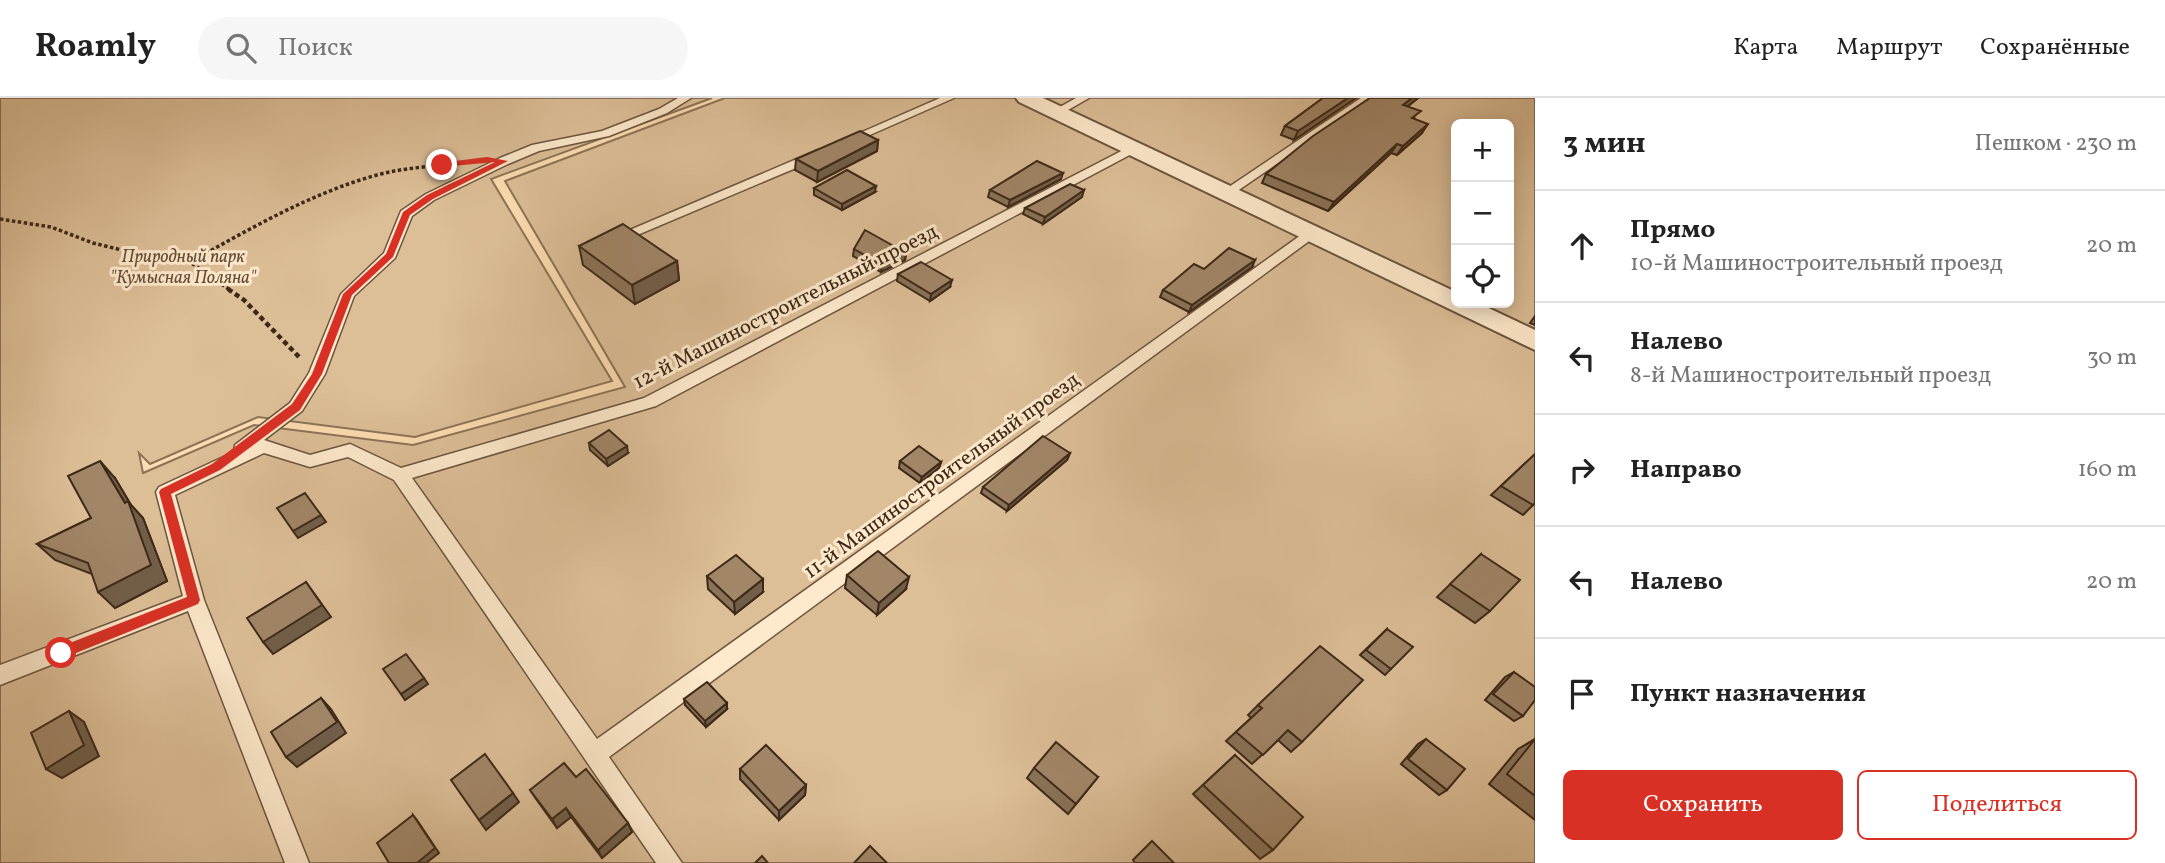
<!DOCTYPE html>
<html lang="ru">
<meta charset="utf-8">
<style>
body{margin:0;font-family:Vollkorn,serif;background:#f6f6f6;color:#222}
.controls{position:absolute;right:21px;top:21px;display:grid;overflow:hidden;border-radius:10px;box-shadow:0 4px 18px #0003}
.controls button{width:63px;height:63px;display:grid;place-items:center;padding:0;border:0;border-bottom:2px solid #e0e0e0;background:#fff;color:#222;font:35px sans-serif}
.stop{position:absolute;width:21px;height:21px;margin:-16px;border:5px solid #d93025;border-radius:50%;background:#fff}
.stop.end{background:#d93025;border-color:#fff;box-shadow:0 2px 7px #0008}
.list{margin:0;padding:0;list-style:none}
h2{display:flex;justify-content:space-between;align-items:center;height:91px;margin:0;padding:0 28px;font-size:30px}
h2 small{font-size:23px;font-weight:400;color:#767676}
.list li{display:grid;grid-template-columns:46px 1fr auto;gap:21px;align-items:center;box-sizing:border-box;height:112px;padding:0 28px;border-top:2px solid #e0e0e0}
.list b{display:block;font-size:26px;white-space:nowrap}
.list p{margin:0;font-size:23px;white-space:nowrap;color:#767676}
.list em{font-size:23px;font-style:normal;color:#767676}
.actions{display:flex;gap:14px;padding:21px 28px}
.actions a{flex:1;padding:16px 0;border:2px solid #d93025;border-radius:10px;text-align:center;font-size:24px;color:#d93025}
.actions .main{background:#d93025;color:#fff}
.icon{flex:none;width:38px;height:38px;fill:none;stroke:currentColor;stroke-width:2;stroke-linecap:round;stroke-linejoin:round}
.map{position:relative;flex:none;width:1535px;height:765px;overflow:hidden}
header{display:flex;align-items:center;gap:42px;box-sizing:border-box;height:98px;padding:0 35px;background:#fff;border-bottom:2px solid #e0e0e0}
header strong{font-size:33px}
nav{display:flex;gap:38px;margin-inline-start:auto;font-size:24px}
.search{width:490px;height:63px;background:#f6f6f6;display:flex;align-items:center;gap:18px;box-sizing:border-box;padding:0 24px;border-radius:38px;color:#767676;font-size:26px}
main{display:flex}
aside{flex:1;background:#fff}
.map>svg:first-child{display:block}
.green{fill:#dcbe97;stroke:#8c7358;stroke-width:2;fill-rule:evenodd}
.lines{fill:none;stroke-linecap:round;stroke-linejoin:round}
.service-casing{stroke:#6d553e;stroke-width:3}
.minor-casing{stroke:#6d553e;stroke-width:4}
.path-far1{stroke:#3d2818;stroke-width:3.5;stroke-dasharray:3.5 2.5;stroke-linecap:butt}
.path{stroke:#3d2818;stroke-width:4.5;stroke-dasharray:5 3.5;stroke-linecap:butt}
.service{fill:#fee9cc;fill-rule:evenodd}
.minor{fill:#fee9cc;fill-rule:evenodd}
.wall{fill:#8a7359;stroke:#3d2818;stroke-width:2}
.shaded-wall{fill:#715e49;stroke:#3d2818;stroke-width:2}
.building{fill:#a18668;stroke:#3d2818;stroke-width:2}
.route{fill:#d93025}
.labels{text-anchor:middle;stroke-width:6;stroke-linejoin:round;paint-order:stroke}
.far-park-label{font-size:18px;font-style:italic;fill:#654e38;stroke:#fee9cc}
.street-label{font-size:21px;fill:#3d2818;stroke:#fee9cc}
</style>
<header>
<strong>Roamly</strong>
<div class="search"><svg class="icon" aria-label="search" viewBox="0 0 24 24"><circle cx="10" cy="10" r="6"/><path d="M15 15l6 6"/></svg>Поиск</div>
<nav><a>Карта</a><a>Маршрут</a><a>Сохранённые</a></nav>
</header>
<main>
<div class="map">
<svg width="1535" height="765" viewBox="0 0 1535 765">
<rect width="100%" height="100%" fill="#fdddb1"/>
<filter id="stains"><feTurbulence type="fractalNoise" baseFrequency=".00286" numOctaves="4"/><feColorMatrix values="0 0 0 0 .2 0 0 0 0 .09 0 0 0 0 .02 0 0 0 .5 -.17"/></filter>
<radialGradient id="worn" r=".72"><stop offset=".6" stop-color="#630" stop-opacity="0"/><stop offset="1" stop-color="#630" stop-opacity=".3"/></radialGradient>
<!-- green -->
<path class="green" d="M0,0H712L491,81L612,283L415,339L258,319L150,366L139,355L143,375L254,327L413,347L625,289L505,83L725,0H1535V765H0ZM1456,26H1509V205H1456Z"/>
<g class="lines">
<!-- service casing -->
<g class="service-casing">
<g id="service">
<polygon points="678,0 691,0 667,15 609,38 539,53 508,66 434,102 412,118 395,160 354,198 325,276 302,313 264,342 310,357 350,346 401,370 644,300 1131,48 1141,51 656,308 412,380 597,641 1308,132 1318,132 1320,135 609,659 682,765 656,765 394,382 348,359 310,369 264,355 175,397 204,502 309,765 285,765 188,513 0,587 0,567 183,498 156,394 159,389 234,354 235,347 290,305 309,275 341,196 384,155 401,113 426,96 500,60 532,47 602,33 659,11"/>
<polygon points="940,0 954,0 847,47 837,45"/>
<polygon points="1076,0 1089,0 1061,16 1051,14"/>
<polygon points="1361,0 1373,0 1230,98 1222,98 1220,95"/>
<polygon points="818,52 824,56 822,59 616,146 606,146 604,143"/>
</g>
</g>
<!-- minor casing -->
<g class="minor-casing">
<polygon id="minor" points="1016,0 1043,0 1456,194 1456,205 1478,205 1535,232 1535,252 1019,4"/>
</g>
<!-- path-far1 -->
<g class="path-far1">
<polyline points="0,121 51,129 93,145 138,156 190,164 230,192"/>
<path d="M190,164C250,131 311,95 377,77C402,70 427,69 452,66"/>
</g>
<!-- path -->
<polyline class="path" points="228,191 244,202 300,260"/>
<!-- service -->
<use href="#service" class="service"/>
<!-- minor -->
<use href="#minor" class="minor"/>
</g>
<!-- wall -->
<g class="wall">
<polygon points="1323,0 1356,0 1294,42 1281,37 1285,28"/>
<polygon points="1370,0 1418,0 1407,9 1416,22 1422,35 1397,57 1391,55 1328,113 1262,85 1266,76"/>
<polygon points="878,42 877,53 817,84 795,72 796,61"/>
<polygon points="1061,81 1008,109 988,99 990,92"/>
<polygon points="814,90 875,94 842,112 814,97"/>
<polygon points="1082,99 1043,126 1023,116 1025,110"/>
<polygon points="579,148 677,163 679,182 635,206 583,167"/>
<polygon points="854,151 906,155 905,162 881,174 853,158"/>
<polygon points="1252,169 1189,214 1160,199 1163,192 1204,171"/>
<polygon points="898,176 950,189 930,203 897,183"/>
<polygon points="1535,218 1535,227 1530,225"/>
<polygon points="589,345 628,355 608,368 590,352"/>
<polygon points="1070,355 1067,362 1007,413 981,395 983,389"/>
<polygon points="1535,356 1533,407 1523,417 1491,397"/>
<polygon points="900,363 941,364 939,370 920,385 899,370"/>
<polygon points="115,380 131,407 143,420 167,483 115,510 92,476 55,462 37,446 91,420"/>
<polygon points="1481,456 1490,513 1475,525 1437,499"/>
<polygon points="847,477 906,491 877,517 845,490"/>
<polygon points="707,478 763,494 735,516 708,491"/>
<polygon points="1387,531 1391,571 1385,577 1360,557"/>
<polygon points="1514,574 1523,618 1514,623 1485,602 1505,579"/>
<polygon points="684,601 727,611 706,629 685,607"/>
<polygon points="1258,607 1302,644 1291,654 1278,642 1252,666 1226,643 1251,620 1248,617"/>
<polygon points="1426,641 1447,692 1439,697 1401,666 1418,646"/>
<polygon points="1535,641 1535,722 1489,686 1518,651"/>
<polygon points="1235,657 1273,752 1260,761 1193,696"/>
<polygon points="1034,670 1098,679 1068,716 1027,680"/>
<polygon points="740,671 806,687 805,697 779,722 740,681"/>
<polygon points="576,679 628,725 632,734 602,760 571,719 557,730 536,701 530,692"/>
</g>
<!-- shaded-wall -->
<g class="shaded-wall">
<polygon points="1348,0 1356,0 1294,42 1298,33"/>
<polygon points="1412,0 1418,0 1398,16 1403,7"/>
<polygon points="1428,26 1422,35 1397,57 1403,48"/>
<polygon points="878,42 877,53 817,84 818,73"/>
<polygon points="1397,46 1391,55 1328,113 1334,104"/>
<polygon points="1063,75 1061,81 1008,109 1010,102"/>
<polygon points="876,88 875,94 842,112 842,106"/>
<polygon points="1084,92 1082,99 1043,126 1045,119"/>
<polygon points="906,155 905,162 881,174 882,167"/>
<polygon points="1255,162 1252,169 1189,214 1192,207"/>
<polygon points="677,163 679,182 635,206 632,187"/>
<polygon points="952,182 950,189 930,203 931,196"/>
<polygon points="627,348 628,355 608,368 606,361"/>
<polygon points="1070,355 1067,362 1007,413 1009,407"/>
<polygon points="100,363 115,380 131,407 143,420 167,483 115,510 98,494 125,405"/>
<polygon points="941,364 939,370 920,385 922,379"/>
<polygon points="321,417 326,424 298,440 293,433"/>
<polygon points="909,479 906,491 877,517 879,505"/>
<polygon points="763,481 763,494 735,516 734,504"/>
<polygon points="306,484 331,519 273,556 263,544"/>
<polygon points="424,580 428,586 405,602 401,596"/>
<polygon points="321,600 331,611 346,635 297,669 286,659"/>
<polygon points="727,605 727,611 706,629 705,623"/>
<polygon points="69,613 84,624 99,658 62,680 46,671"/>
<polygon points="806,687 805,697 779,722 779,713"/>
<polygon points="513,695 519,704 486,732 479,722"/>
<polygon points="566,710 571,719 557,730 552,721"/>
<polygon points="413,717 417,722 439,755 426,765 417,765"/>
<polygon points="628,725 632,734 602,760 598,752"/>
</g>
<!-- building -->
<g class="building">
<polygon points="1323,0 1348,0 1298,33 1285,28"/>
<polygon points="1370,0 1412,0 1403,7 1421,13 1412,20 1428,26 1403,48 1397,46 1334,104 1266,76 1313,38"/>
<polygon points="860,33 878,42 818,73 796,61"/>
<polygon points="1037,63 1063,75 1010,102 990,92"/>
<polygon points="847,72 876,88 842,106 814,90"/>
<polygon points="1070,86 1084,92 1045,119 1025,110"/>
<polygon points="623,126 677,163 632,187 579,148"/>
<polygon points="865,132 906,155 882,167 854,151"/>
<polygon points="1229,150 1255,162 1192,207 1163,192 1194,166 1204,171"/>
<polygon points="921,164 952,182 931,196 898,176"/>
<polygon points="609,332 627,348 606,361 589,345"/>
<polygon points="1043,338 1070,355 1009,407 983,389"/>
<polygon points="919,348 941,364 922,379 900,363"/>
<polygon points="1535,356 1535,405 1533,407 1501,388"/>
<polygon points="100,363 125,405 128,403 151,467 98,494 88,465 37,446 91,420 68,378"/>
<polygon points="305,395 321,417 293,433 277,410"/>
<polygon points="878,453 909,479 879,505 847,477"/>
<polygon points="1481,456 1520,482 1490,513 1450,486"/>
<polygon points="736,457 763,481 734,504 707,478"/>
<polygon points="306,484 322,507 263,544 247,520"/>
<polygon points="1387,531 1413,549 1391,571 1366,552"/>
<polygon points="1320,548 1363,582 1302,644 1288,632 1263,657 1236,634 1262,610 1258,607"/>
<polygon points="406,556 424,580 401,596 383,571"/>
<polygon points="1514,574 1535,589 1535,602 1523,618 1493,596"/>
<polygon points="707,584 727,605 705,623 684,601"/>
<polygon points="321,600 337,624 286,659 271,634"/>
<polygon points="69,613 84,647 46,671 31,635"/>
<polygon points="1426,641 1465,671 1447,692 1408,661"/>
<polygon points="1535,641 1535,698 1507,676"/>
<polygon points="1056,644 1098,679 1076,706 1034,670"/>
<polygon points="766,647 806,687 779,713 740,671"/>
<polygon points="485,656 513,695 479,722 451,682"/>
<polygon points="1235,657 1303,719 1273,752 1203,687"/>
<polygon points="564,665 576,679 586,671 628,725 598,752 566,710 552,721 530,692"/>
<polygon points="413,717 435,750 417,765 389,765 377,745"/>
<polygon points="1152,743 1174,765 1135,765 1133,762"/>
<polygon points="870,748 887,765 854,765"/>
<polygon points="762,758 768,765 755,765"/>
</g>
<!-- route -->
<polygon class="route" points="487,59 508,63 433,101 410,117 393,159 352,197 322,276 300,312 220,372 171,396 200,502 198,506 66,559 57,559 57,550 187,499 159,394 161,391 212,366 292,306 312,276 343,196 386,156 403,114 427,97 495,64 442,69 439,65"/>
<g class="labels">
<!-- far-park labels -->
<g class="far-park-label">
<text x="183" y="164">Природный парк<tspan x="183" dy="21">"Кумысная Поляна"</tspan></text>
</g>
<!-- street labels -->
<g class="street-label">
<text transform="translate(785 208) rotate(-27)" y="7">12-й Машиностроительный проезд</text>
<text transform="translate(941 377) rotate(-36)" y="7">11-й Машиностроительный проезд</text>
</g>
</g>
<rect width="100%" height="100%" filter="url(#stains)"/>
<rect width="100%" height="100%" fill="url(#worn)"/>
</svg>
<div class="controls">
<button>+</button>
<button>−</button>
<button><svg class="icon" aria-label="locate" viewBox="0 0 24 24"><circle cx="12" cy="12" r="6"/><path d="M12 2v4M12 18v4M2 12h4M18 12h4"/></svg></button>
</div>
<div class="stop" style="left:61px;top:555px"></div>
<div class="stop end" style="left:442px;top:67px"></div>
</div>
<aside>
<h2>3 мин<small>Пешком · 230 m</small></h2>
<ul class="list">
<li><svg class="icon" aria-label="ahead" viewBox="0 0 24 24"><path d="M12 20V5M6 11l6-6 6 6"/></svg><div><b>Прямо</b><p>10-й Машиностроительный проезд</p></div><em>20 m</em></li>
<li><svg class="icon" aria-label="left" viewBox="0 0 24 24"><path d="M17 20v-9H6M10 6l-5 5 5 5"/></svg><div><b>Налево</b><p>8-й Машиностроительный проезд</p></div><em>30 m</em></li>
<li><svg class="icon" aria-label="right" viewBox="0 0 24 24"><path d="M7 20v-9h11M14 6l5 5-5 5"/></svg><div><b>Направо</b></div><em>160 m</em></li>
<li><svg class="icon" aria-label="left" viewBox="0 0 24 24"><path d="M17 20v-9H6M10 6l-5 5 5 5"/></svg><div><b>Налево</b></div><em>20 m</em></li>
<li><svg class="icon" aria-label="arrive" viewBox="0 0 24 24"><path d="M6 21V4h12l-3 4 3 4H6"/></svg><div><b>Пункт назначения</b></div></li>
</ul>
<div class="actions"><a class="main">Сохранить</a><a>Поделиться</a></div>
</aside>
</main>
